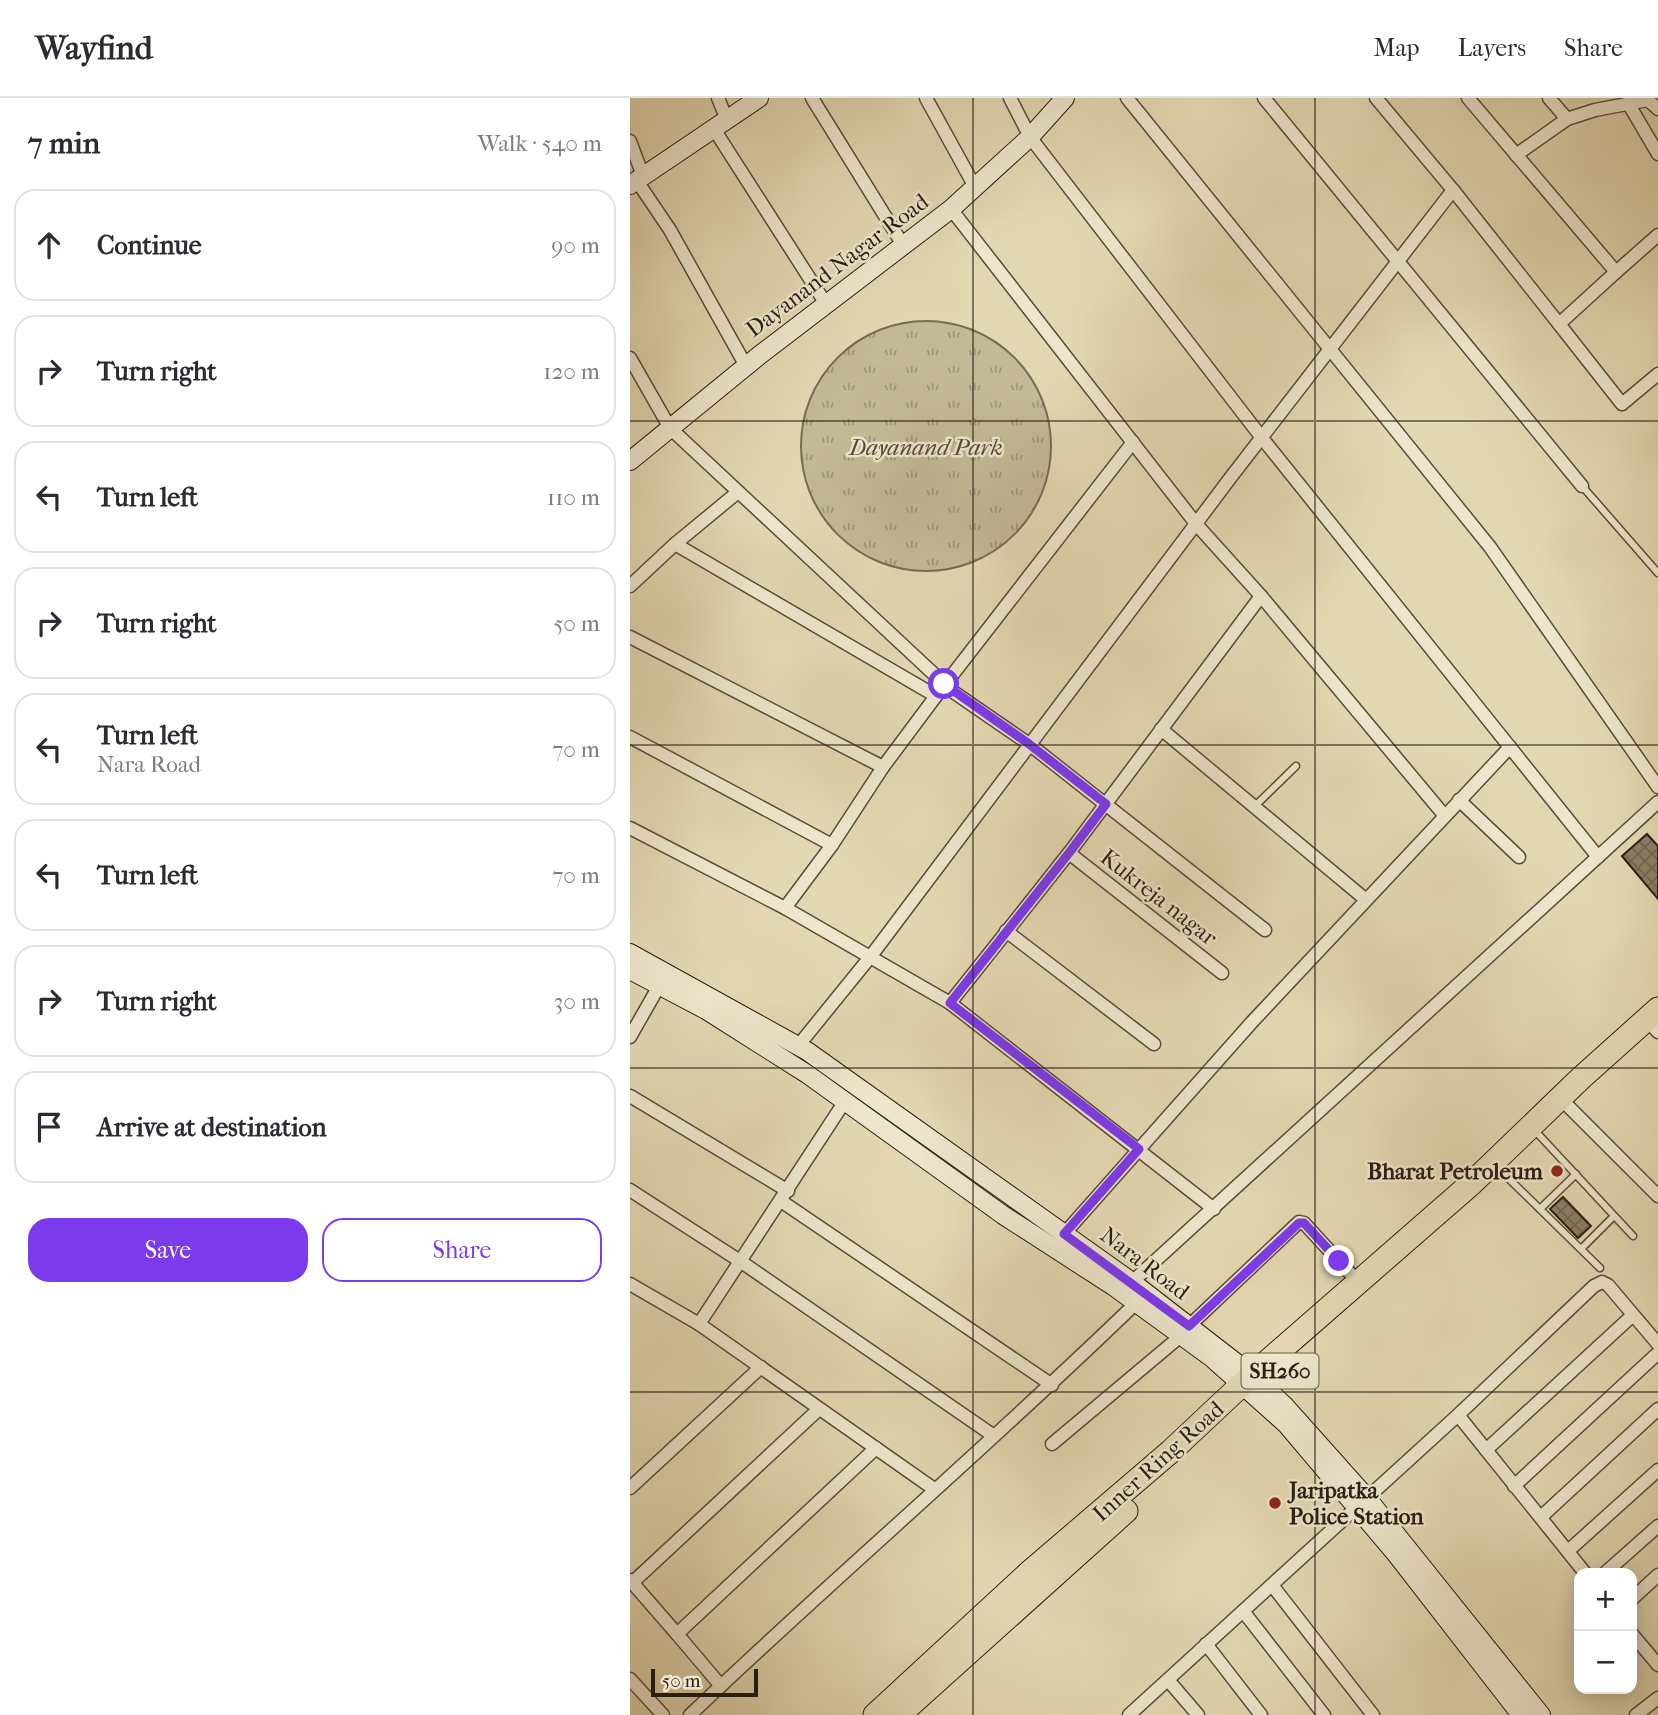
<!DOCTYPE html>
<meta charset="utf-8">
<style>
body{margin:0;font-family:"IM FELL French Canon",serif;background:#f2f2f3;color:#2b2b33}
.controls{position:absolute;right:21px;bottom:21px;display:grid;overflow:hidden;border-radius:14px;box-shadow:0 4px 18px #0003}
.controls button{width:63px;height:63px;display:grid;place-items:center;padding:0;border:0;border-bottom:2px solid #e1e1e2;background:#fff;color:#2b2b33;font:35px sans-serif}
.scale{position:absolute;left:21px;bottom:18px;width:107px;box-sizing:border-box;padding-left:7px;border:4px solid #2b1e14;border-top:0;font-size:19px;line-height:24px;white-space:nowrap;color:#2b1e14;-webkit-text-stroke:5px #ede5cc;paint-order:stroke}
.stop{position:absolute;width:21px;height:21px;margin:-16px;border:5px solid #7c3aed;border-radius:50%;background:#fff}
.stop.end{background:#7c3aed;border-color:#fff;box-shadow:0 2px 7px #0008}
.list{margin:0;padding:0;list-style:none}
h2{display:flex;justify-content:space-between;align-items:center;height:91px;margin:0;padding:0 28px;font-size:30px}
h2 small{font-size:23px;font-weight:400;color:#7c7c81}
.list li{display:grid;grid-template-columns:46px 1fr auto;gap:21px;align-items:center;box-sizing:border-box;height:112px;margin:0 14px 14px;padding:0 14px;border:2px solid #e1e1e2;border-radius:21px}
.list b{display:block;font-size:26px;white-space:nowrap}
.list p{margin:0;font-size:23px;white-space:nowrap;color:#7c7c81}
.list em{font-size:23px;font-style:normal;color:#7c7c81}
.actions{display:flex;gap:14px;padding:21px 28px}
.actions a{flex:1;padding:16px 0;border:2px solid #7c3aed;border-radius:21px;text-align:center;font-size:24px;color:#7c3aed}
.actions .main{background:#7c3aed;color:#fff}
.icon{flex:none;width:38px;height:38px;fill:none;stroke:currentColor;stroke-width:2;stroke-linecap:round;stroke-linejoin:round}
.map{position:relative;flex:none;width:1028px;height:1617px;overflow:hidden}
header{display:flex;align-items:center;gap:42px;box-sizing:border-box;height:98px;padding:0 35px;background:#fff;border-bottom:2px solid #e1e1e2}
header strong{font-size:33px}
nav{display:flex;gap:38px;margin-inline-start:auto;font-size:24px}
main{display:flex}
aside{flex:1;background:#fff}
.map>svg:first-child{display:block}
.grass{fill:url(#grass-tufts);stroke:#786b55;stroke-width:2}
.building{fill:url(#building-cross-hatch);stroke:#2b1e14;stroke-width:2}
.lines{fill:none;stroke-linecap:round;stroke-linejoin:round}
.lane-casing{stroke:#594c3b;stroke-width:9}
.street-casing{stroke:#594c3b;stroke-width:15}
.secondary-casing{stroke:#2b1e14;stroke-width:20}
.highway-casing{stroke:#2b1e14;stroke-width:25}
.lane{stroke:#ede5cc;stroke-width:6}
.street{stroke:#ede5cc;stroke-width:12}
.secondary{stroke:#ede5cc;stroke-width:18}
.highway{stroke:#e3d7b1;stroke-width:23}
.route{stroke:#7c3aed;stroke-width:9}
.grid{fill:none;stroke:#2b1e14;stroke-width:2;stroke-opacity:0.55}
.poi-dot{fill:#8f2418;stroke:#ede5cc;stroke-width:2.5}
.labels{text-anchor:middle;stroke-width:5;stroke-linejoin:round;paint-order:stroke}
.shield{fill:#ede5cc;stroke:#655a4b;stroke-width:2}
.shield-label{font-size:21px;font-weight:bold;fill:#2b1e14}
.street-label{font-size:23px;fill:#2b1e14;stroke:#ede5cc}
.park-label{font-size:23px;font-style:italic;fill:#594c3b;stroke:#ede5cc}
.poi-label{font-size:23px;font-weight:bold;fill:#2b1e14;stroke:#ede5cc;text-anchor:end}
</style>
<header>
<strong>Wayfind</strong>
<nav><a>Map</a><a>Layers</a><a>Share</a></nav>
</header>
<main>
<aside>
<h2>7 min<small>Walk · 540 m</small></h2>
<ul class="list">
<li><svg class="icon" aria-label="ahead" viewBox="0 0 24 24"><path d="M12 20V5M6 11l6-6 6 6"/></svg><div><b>Continue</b></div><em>90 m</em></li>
<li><svg class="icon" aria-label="right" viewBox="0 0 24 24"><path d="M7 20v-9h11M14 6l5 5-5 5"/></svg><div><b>Turn right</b></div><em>120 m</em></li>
<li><svg class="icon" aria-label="left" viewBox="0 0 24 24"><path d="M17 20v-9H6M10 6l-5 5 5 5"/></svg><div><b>Turn left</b></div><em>110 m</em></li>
<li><svg class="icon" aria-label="right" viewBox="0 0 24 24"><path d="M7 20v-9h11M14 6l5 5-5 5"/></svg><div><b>Turn right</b></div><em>50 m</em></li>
<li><svg class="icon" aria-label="left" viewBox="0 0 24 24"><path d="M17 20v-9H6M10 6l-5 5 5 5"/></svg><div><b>Turn left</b><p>Nara Road</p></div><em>70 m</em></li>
<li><svg class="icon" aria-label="left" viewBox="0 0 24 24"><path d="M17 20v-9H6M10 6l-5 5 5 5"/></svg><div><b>Turn left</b></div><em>70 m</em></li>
<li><svg class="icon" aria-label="right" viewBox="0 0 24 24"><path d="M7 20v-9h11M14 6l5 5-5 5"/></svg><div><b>Turn right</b></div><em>30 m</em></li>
<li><svg class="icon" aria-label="arrive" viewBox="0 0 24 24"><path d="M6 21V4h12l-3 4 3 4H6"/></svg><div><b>Arrive at destination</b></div></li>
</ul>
<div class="actions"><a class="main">Save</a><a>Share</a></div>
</aside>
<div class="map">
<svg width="1028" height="1617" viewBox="0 0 1028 1617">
<defs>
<pattern id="grass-tufts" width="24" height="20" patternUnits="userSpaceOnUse" patternTransform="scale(1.75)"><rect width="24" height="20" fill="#c4b896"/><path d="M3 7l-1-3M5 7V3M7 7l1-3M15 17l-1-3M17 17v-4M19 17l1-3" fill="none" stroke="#9f9579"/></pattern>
<pattern id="building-cross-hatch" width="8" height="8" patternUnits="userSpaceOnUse" patternTransform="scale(1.75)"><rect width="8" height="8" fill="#8b7e66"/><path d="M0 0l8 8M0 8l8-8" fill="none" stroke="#726753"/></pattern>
</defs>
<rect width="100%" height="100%" fill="#e3d7b1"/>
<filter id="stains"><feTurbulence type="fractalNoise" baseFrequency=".00286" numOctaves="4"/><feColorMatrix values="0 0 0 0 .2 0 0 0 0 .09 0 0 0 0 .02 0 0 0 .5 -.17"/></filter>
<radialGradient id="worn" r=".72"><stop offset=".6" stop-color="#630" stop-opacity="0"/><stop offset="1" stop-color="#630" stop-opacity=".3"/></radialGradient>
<!-- grass -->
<circle class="grass" cx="296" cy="348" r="125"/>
<!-- building -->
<g class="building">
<polygon points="1017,736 1028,748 1028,801 992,758"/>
<polygon points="933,1099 961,1128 948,1140 920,1111"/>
</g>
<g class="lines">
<!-- lane casing -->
<g class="lane-casing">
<g id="lane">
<polyline points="952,388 1028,475"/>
<polyline points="624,709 666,668"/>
<polyline points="909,1037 1003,1138"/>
<polyline points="872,1074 970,1170"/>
<polyline points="910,1111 946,1076"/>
<polyline points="951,1151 984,1118"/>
</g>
</g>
<!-- street casing -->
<g class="street-casing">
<g id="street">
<polyline points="88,0 97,22"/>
<polyline points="182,0 273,147"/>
<polyline points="296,0 345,89"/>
<polyline points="380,0 400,39 632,340 968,759"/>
<polyline points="497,0 860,449 1028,689"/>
<polyline points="634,0 952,388"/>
<polyline points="919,0 937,21"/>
<polyline points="998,5 1028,56"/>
<polyline points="84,31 196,206"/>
<polyline points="0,43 13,78"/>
<polyline points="886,57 937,21 965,12 1018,2 1028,11"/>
<polyline points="7,83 40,132 116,268"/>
<polyline points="823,92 929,226 986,174 838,0"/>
<polyline points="986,174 1028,137"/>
<polyline points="929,226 992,306 1028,276"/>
<polyline points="0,260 40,330 322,593 399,646 635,832"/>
<polyline points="45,446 306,598"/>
<polyline points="0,488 45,446 108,394"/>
<polyline points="631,498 814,717"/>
<polyline points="0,539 253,669"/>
<polyline points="531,631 735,801"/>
<polyline points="0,639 202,747"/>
<polyline points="829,702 889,759"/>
<polyline points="0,730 155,810 320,905 439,755 631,498 567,427 321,111"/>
<polyline points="439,755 592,875"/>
<polyline points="155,810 202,747 253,669 306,598 503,344"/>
<polyline points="376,833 524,946"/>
<polyline points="320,905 584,1111"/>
<polyline points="1024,930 1028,934"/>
<polyline points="0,939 29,888"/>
<polyline points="168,948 241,858 601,379 823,92 746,0"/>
<polyline points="0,998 158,1093"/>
<polyline points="939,1009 1028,1098"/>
<polyline points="0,1092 110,1163 364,1338"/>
<polyline points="151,1103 422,1287"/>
<polyline points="434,1136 622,924 880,649"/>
<polyline points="502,1184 1028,704"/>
<polyline points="0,1186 69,1226 304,1391"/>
<polyline points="69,1226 215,1003"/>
<polyline points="559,1228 669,1124 674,1125 729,1185"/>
<polyline points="828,1317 955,1475"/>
<polyline points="422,1346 552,1237"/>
<polyline points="856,1352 1003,1217"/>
<polyline points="884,1388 1028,1255"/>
<polyline points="0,1390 131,1269"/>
<polyline points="911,1419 1028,1311"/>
<polyline points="938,1453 1028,1372"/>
<polyline points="975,1475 1028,1428"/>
<polyline points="0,1482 47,1536 246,1350"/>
<polyline points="2,1485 189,1311"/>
<polyline points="642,1487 743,1617"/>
<polyline points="1002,1501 1028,1477"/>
<polyline points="613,1513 694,1617"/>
<polyline points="47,1536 91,1588"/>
<polyline points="1002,1536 1028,1567"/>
<polyline points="576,1546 631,1617"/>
<polyline points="0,1581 33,1617"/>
<polyline points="538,1582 568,1617"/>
<path d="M60,1617C207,1477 361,1346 506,1205"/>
<polyline points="499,1617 828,1317 964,1188 972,1184 978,1187 1028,1246"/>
<polyline points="1006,1617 1028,1600"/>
</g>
</g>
<!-- secondary casing -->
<g class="secondary-casing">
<g id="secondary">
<polyline points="0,87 129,0"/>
<polyline points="0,363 131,256 321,111 400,39 435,0"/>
<polyline points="0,855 177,953 502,1184 622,1277 654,1307 737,1400 911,1617"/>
<polyline points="0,872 76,912 177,976 373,1117 483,1188 582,1260 656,1326 766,1456 891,1617"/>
</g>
</g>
<!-- highway casing -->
<g class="highway-casing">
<g id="highway">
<polyline points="245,1617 401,1473 540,1354 622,1277 842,1085 951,980 1028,911"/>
<polyline points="269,1617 496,1413"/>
</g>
</g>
<!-- lane -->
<use href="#lane" class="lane"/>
<!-- street -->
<use href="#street" class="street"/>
<!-- secondary -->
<use href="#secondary" class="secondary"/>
<!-- highway -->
<use href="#highway" class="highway"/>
</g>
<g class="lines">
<!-- route -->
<polyline class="route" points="314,586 399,646 476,706 439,755 320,905 509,1051 434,1136 559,1228 669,1125 674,1125 709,1163"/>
</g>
<!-- grid -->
<path class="grid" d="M343,0V1617M685,0V1617M0,323H1028M0,647H1028M0,970H1028M0,1294H1028"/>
<!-- markers -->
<g class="poi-dot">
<circle cx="927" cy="1073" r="7"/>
<circle cx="645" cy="1405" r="7"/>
</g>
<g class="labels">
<!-- shield labels -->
<rect class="shield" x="611.5" y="1255.5" width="77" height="35" rx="5"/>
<g class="shield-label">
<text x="650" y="1280">SH260</text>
</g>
<!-- street labels -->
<g class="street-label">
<text transform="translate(207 167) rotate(-37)" y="8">Dayanand Nagar Road</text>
<text transform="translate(529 799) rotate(38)" y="8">Kukreja nagar</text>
<text transform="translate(515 1165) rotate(37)" y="8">Nara Road</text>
<text transform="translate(528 1363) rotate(-42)" y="8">Inner Ring Road</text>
</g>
<!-- park labels -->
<g class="park-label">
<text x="296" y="357">Dayanand Park</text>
</g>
<!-- poi labels -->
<g class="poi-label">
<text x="913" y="1081">Bharat Petroleum</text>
<text x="659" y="1400" text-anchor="start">Jaripatka<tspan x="659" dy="26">Police Station</tspan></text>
</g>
</g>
<rect width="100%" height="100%" filter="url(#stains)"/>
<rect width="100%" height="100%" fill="url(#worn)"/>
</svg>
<div class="controls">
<button>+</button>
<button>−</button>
</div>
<div class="scale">50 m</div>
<div class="stop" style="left:314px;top:586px"></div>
<div class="stop end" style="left:709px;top:1163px"></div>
</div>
</main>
